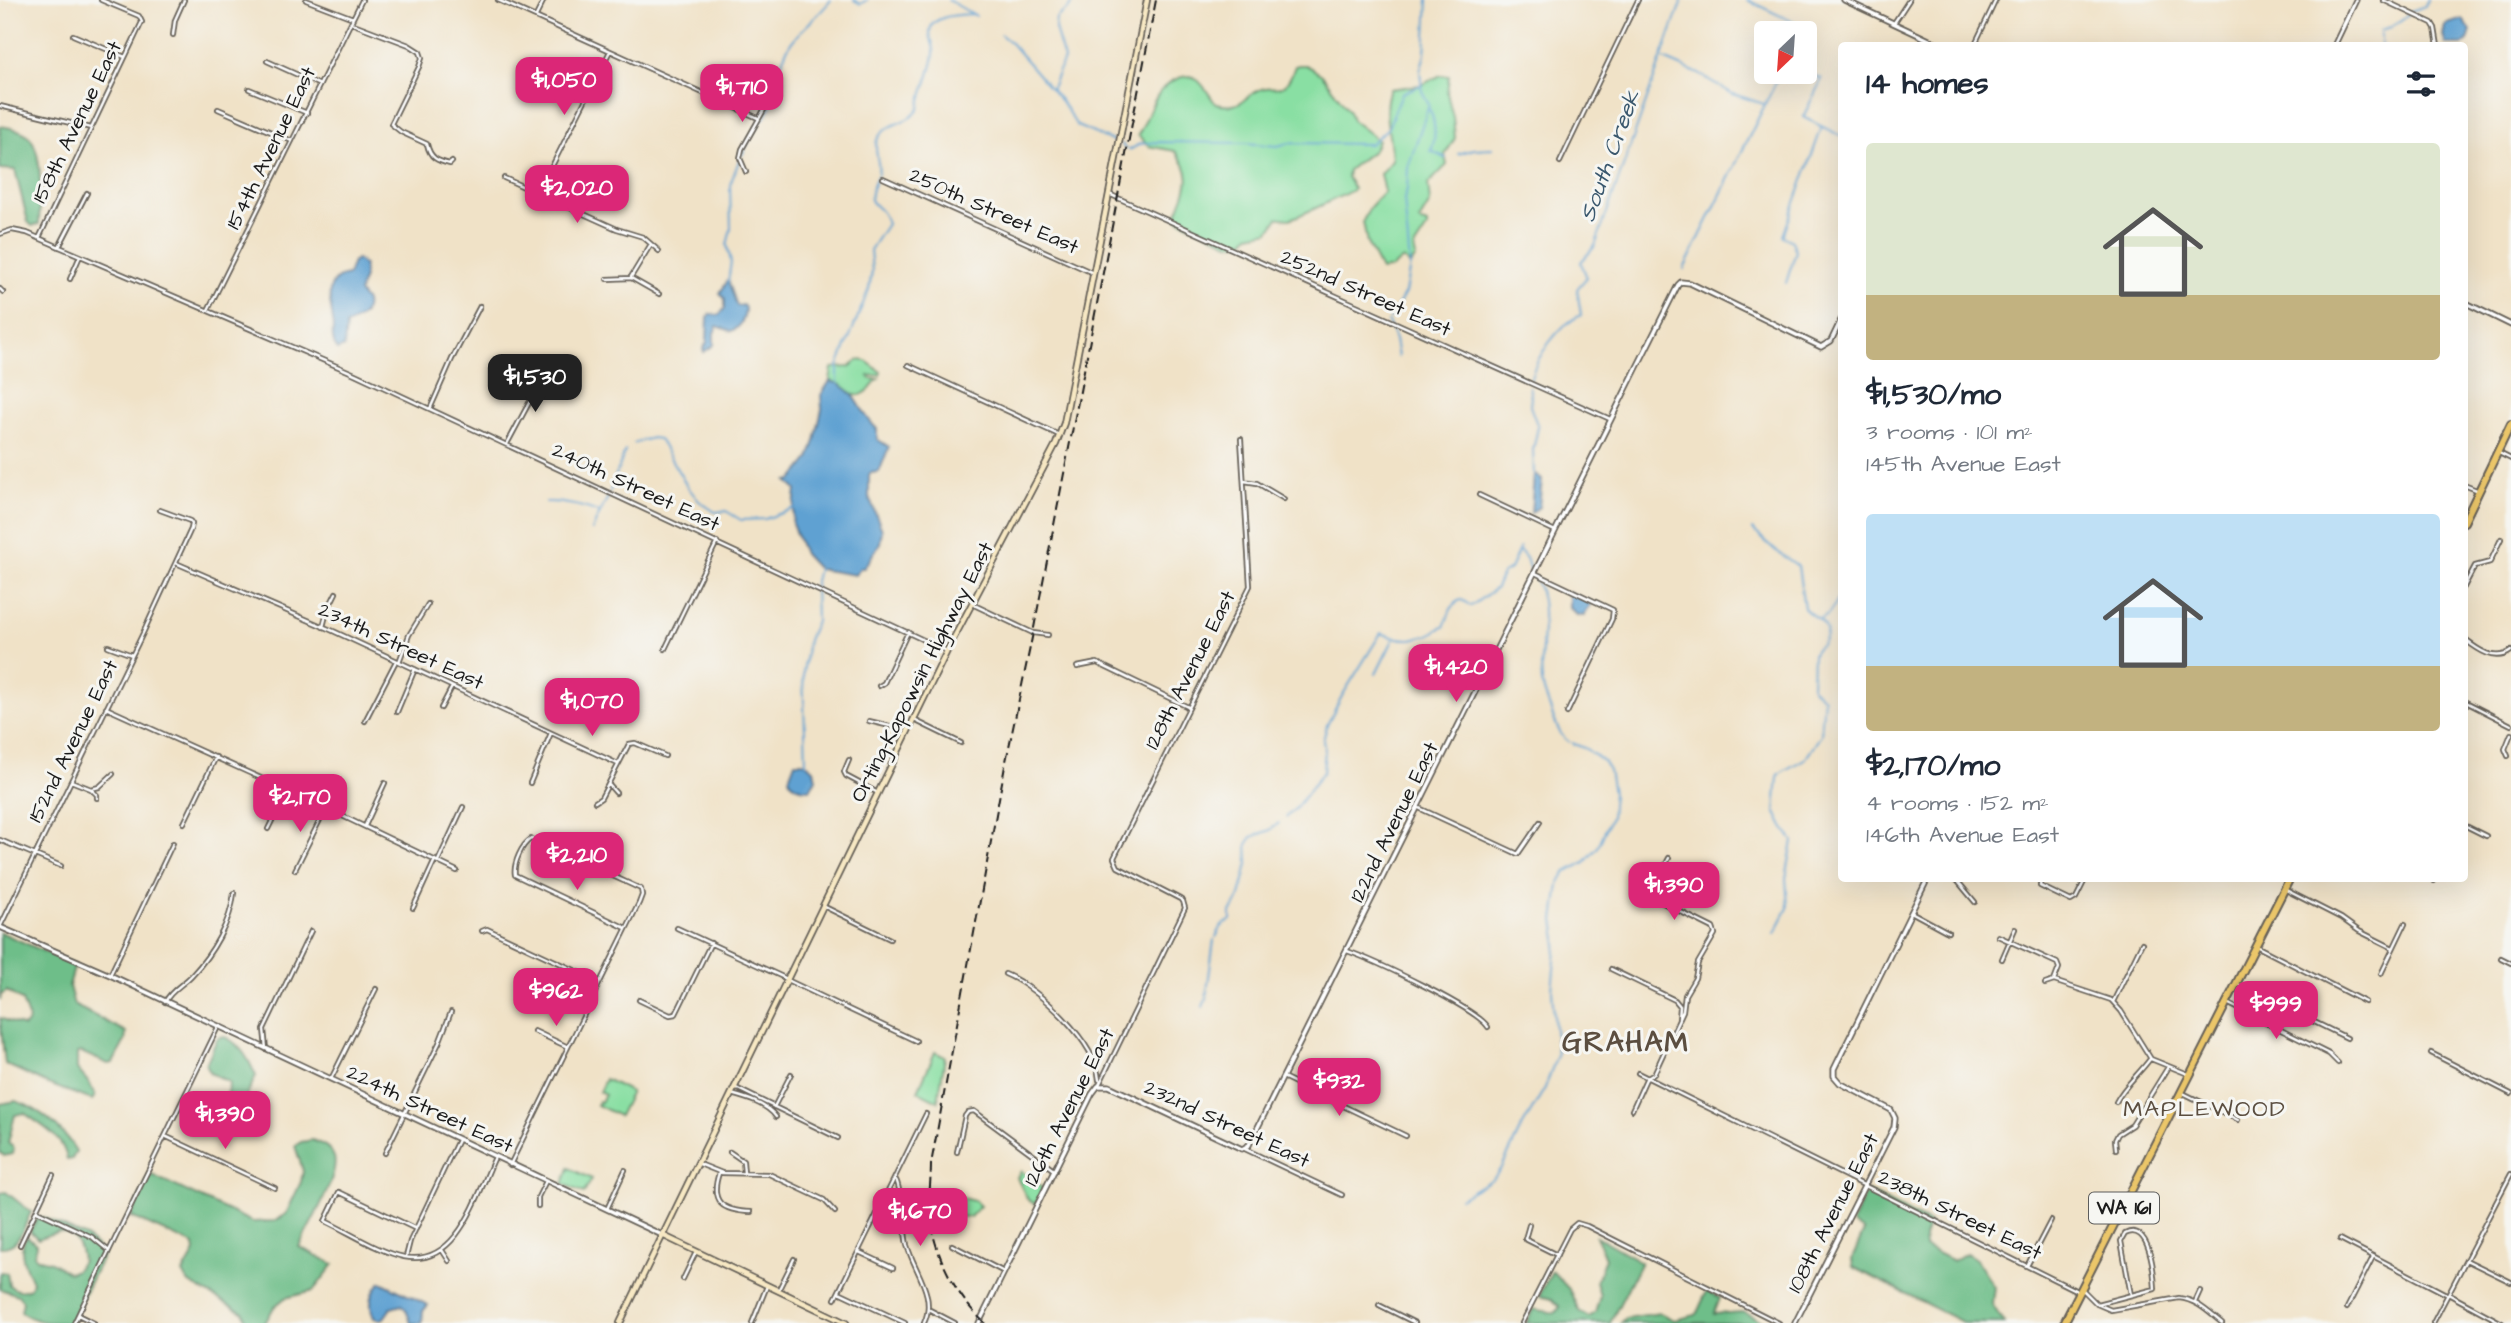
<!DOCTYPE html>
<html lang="en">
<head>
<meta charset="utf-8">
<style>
	body { margin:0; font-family:"Architects Daughter",sans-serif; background:#f2f2f3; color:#1f2937; height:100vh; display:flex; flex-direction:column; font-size:26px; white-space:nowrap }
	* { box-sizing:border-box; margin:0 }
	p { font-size:23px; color:#747a83 }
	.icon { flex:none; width:38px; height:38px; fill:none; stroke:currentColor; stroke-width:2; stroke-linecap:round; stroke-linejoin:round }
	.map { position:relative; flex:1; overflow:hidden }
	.sheet { position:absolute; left:1838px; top:42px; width:630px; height:840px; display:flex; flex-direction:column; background:#fff; border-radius:7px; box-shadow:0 7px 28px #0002 }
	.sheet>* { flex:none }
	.needle { width:46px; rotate:205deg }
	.controls { position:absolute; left:1754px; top:21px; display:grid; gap:14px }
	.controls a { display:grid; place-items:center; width:63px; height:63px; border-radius:7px; background:#fff; box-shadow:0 7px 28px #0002; font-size:35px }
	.price { position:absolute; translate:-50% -60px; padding:0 16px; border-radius:14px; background:#db2777; color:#fff; font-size:23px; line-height:46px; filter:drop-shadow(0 2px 4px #0008) }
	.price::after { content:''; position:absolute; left:50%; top:42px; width:21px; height:16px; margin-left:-10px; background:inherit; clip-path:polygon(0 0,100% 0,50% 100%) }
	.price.selected { background:#222; color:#fff }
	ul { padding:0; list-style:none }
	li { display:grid; align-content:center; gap:14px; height:371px; padding:0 28px }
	li span { display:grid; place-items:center; height:217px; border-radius:7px; color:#555 }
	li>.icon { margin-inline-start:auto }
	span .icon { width:126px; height:126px; fill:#fffc; stroke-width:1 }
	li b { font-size:30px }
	h2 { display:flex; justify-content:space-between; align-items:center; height:84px; padding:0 28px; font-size:30px }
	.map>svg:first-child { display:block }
	.green { fill:#89dfa3; stroke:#527e60; stroke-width:2 }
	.forest { fill:#6ebe89; stroke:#456d52; stroke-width:2 }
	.water { fill:#5fa1d2; stroke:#3e5e77; stroke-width:2 }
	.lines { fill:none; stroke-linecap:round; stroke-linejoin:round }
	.stream { stroke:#5fa1d2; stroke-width:2 }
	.minor-casing { stroke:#666158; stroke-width:6 }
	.tertiary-casing { stroke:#666158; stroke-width:7 }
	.secondary-casing { stroke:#666158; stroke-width:8 }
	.primary-casing { stroke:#666158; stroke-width:10 }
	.minor { stroke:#fff; stroke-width:2.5 }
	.tertiary { stroke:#fff; stroke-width:3.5 }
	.secondary { stroke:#f7e8c3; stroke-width:4.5 }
	.primary { stroke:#ebc669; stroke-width:6 }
	.rail { stroke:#1c1c1c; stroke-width:2; stroke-dasharray:10 5; stroke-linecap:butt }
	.labels { text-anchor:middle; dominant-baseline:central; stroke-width:6; stroke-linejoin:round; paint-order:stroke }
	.shield { fill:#f6f6f2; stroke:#5d5d5c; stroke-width:2 }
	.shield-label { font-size:19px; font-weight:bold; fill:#1c1c1c }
	.street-label { font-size:21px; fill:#1c1c1c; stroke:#f6f6f2 }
	.water-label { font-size:23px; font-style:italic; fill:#3a586e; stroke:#f6f6f2 }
	.neighbourhood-label { font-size:23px; letter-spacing:2px; fill:#5b4e40; stroke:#f6f6f2 }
	.district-label { font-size:28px; font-weight:bold; letter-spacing:2px; fill:#5b4e40; stroke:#f6f6f2 }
</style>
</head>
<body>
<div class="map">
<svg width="2511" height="1323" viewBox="0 0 2511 1323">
	<rect width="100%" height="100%" fill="#f6f6f2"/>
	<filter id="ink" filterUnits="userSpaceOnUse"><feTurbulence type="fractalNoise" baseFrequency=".0143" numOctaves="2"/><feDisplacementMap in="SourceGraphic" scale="14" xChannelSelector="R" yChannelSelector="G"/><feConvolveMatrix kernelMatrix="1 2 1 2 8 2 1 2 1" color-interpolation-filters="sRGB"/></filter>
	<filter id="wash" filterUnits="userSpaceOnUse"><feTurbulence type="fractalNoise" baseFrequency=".00686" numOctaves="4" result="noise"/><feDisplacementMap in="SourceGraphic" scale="28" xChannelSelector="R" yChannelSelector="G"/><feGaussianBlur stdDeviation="1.57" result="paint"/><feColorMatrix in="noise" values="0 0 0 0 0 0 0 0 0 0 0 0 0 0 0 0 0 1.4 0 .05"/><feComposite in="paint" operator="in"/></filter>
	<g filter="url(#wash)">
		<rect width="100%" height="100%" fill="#f0e2c7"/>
		<!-- green -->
		<path class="green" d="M1299 65H1306L1322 75 1349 111 1352 120 1378 140 1374 150 1348 170 1347 177 1354 189C1349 193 1293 219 1289 219 1285 219 1282 217 1278 218L1269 231 1249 235 1244 241 1231 244 1180 220 1176 216C1186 189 1197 177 1175 151L1148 146 1138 135C1151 114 1153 87 1179 78 1185 76 1189 75 1195 78 1204 84 1209 95 1216 104 1239 109 1240 101 1257 91 1275 80 1283 101 1295 66Z
			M1441 75 1449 76 1447 93 1453 117 1455 138 1445 155 1447 165 1428 184 1430 203 1419 221 1427 224V228L1414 248 1416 257 1410 265 1403 259 1392 268 1381 270 1367 243 1363 221 1370 207 1384 192 1380 174 1392 160C1391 137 1381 111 1390 89L1421 85Z
			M859 360 866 361 881 372 880 375 869 376 870 379H878C875 381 873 385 871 388 853 406 847 386 830 381L832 368 849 367Z
			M935 1052 945 1057 938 1101 918 1091Z
			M605 1079 631 1092 619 1116 597 1105 598 1101 601 1102 605 1095 599 1092Z
			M569 1168 592 1179 584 1193 563 1184Z
			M1021 1171 1043 1188 1035 1204 1028 1200 1017 1178Z
			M950 1193C953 1195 972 1201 975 1201L980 1206 970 1217 949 1216 945 1214 943 1202 944 1196Z"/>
		<!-- forest -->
		<path class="forest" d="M0 126C12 128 27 130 33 142 43 162 40 202 39 224L32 226 28 222 15 170 0 169Z
			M0 932 75 965 69 986 74 1005 126 1032 125 1041 113 1063 108 1064 81 1052 77 1053V1069L90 1084 95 1096 92 1100 48 1084 5 1064 0 1018 24 1027 29 1020 22 1001 7 991 1 995 0 1001Z
			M222 1036C240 1042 249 1060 256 1076L234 1122 230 1123 187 1101 191 1092 202 1105C218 1106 229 1100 229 1082L210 1073 206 1064 217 1039Z
			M16 1101C41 1110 62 1128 76 1151L72 1159 67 1160C64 1137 41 1125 24 1113L15 1115 8 1143 14 1148 13 1154 4 1156 0 1152V1104Z
			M312 1140C322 1144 330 1147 334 1157 340 1176 308 1227 299 1247L334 1264 313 1291 285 1298 274 1307 265 1323H247L244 1313 189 1283 183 1273 195 1252 194 1245 131 1217 150 1174 252 1222 275 1221 286 1214 301 1182 303 1171 295 1146 301 1142Z
			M1867 1191 1929 1223 1924 1237 1925 1247 1953 1261 1966 1253 1976 1259 1994 1287 1992 1304 2004 1323H1964L1853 1267 1852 1259 1864 1231 1852 1223Z
			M6 1192 31 1212C24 1226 19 1249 0 1247V1193Z
			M38 1217H43L86 1237 104 1253 70 1323C51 1323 36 1323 21 1312L23 1301 18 1295 0 1289V1272L7 1273 9 1285C16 1291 22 1292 30 1288L32 1282C26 1267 16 1251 27 1236L37 1245 34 1255C40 1262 47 1259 55 1264 60 1267 62 1271 69 1273L76 1270 82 1261C81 1248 75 1232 60 1232 53 1232 44 1237 38 1239L30 1231Z
			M1596 1236 1641 1262 1610 1323H1526L1533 1309 1555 1313 1560 1307 1552 1299 1539 1296 1552 1271 1569 1289 1579 1311 1589 1317 1595 1313 1600 1296 1596 1282 1605 1258Z
			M1707 1291 1720 1298 1714 1314 1743 1312 1767 1323H1621L1626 1318 1660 1313 1674 1320 1696 1315Z"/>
		<!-- water -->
		<path class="water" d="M2463 19 2471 31 2468 41 2463 45H2446L2443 36 2445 25Z
			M357 259 364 265V277L359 292C360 295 364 298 366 302 369 314 354 322 346 325L344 347 337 350C331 341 333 332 333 322 332 306 320 279 348 275L353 262Z
			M728 280 737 306 743 305 745 308C745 318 742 327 731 331L717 326 714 333V345L704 352 703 349 707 342 708 317 710 314 719 315 725 308V299L720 293Z
			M830 381C859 388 858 412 877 429V439L889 447 879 472 870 473 869 476V497L882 530 880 543 864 568H860L855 575 818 569 804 554 792 524 796 490 787 481 792 480 809 459 815 441 822 409 821 395Z
			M1534 474 1542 480 1539 507 1531 513Z
			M1569 592 1591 604 1584 616 1577 615 1569 607Z
			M795 762H803L814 769 816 779 810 789C801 789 792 787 789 778Z
			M381 1282 428 1305 423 1311 422 1323H411L406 1310 402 1305 391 1308 384 1318 380 1320 374 1318C368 1306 371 1291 381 1282Z"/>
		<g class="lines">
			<!-- stream -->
			<path class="stream" d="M854 0 860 4 867 0
				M948 0 976 16
				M1747 0 1802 26 1799 33
				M2411 11 2425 6 2427 0
				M1000 34 1011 43 1061 101 1077 126 1117 143
				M2381 46V30L2391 27 2409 14
				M1664 59 1699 74 1733 94 1764 104
				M1804 71 1822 79 1803 117 1841 136
				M782 79 779 76C784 36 808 29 831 0
				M1051 90 1064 59 1055 29 1056 18 1069 8 1073 0
				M1429 109C1436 120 1436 139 1431 151L1446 158
				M765 117 784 80
				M760 122 764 118
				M751 137 759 124
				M1122 144 1125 149
				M1129 150 1140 144 1156 142 1246 143 1277 146 1289 143 1370 144 1388 128 1402 93 1421 85
				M1458 154 1474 149 1493 148
				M742 155 750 138
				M878 174C881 164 873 150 877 140 885 122 910 124 919 109 922 90 932 73 934 54 935 46 930 39 930 32 931 14 961 15 974 14
				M1684 269 1781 72
				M728 282 731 262 727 245 731 229 730 185 740 158
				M1786 283 1796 251 1792 241 1783 236 1822 127
				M1390 319 1405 293 1410 265 1404 199 1407 189 1408 167 1429 105 1422 91 1420 71 1425 54 1428 0
				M1388 322 1395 340 1398 357
				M1530 381C1536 357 1558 325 1581 315L1577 289C1591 271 1587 283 1581 262L1595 246 1599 235 1682 0
				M838 385V366L869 289 872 271 870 250 887 224C881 197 860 213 877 176
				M1529 386 1531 397 1530 406 1538 427 1533 450 1534 476
				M634 443 652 438 659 439 687 486 699 501 715 512 726 511 741 520 765 519 795 508
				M610 491 625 451
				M546 502C561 501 587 507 600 513L609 495
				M1752 529 1775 550 1798 566 1804 608C1813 619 1835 623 1823 642 1819 648 1815 647 1813 655L1812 688 1824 698 1821 735 1806 758 1780 773 1778 777 1775 811 1783 827 1793 841 1786 878 1788 908 1775 933
				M592 530 600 513
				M1519 550 1526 558 1531 574
				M1535 578C1551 609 1538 648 1542 682 1544 694 1550 708 1554 719 1558 728 1560 736 1569 742
				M1820 619 1828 615 1841 594
				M1376 674 1393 640
				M806 763 803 673 808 640 816 621 815 581 818 569
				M1286 817 1295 809 1323 772 1325 750 1323 741 1327 725 1342 696 1381 633C1398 640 1417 642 1434 632 1437 630 1440 628 1444 627L1451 609 1458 601 1462 600 1471 606 1496 588 1502 574 1510 569 1520 547
				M1216 937 1222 926 1231 920V913L1240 896 1248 864 1247 844 1252 837 1270 830 1279 823
				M1203 1007 1206 999 1214 940
				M1460 1198 1494 1178 1503 1165 1520 1130 1545 1088 1557 1055 1552 990 1557 939 1554 920 1559 884 1565 873 1585 862 1598 847 1611 817 1613 793 1609 770 1604 762 1586 749 1572 743"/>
		</g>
	</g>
	<g filter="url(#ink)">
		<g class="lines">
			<!-- minor casing -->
			<g class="minor-casing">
				<path id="minor" d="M306 0 353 18
					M498 0 758 118
					M2383 0 2432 23 2435 28 2438 46
					M536 16 544 0
					M351 23 409 45 420 52 422 58 419 67 391 124 401 132 427 144C430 158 437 161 450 164L452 162
					M1894 23 1909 0
					M73 35 125 57
					M173 35 175 20 184 0
					M1974 46 1996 0
					M267 61 320 85
					M2464 67 2465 68
					M249 89 307 113
					M0 106 91 128
					M218 109 292 141
					M1560 162 1638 0
					M746 172 740 158 742 149 778 85
					M504 178 617 229 643 237 659 251
					M883 178 1093 273
					M539 192 610 51
					M1109 194 1610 419
					M0 234 12 230 27 233 355 374 947 651
					M39 238 142 22 139 16 101 0
					M59 247 87 193
					M631 277 651 244
					M70 279 80 256
					M607 279 631 278 659 294
					M0 289 3 292
					M208 310 362 0
					M908 365 1059 435
					M430 409 452 359 480 306
					M507 444 544 375
					M2497 452 2511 459
					M1244 481 1257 483 1284 499
					M2464 485 2479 491
					M1479 495 1555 531
					M176 563 331 630 618 764
					M1535 573 1613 610 1612 619 1567 713
					M2464 587 2475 566 2490 562 2501 539
					M972 604 1033 633 1048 635
					M323 627 327 611 336 593
					M2464 639C2477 649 2495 663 2511 651
					M108 646 132 655
					M665 649 717 542
					M399 662 409 635 428 604
					M1077 667 1097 663 1188 707
					M879 686 884 683 908 632
					M2464 701 2511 725
					M106 708 307 799 457 871
					M441 708 452 687
					M397 712 415 669
					M914 720 961 743
					M365 721 396 661
					M869 721 894 727 906 735
					M2508 756 2505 749 2511 734
					M849 760 844 772 846 776 878 793
					M71 781 91 789 97 795V798
					M530 783 551 733
					M609 785 616 793
					M91 789 99 787 113 774
					M595 802 601 798 629 744 635 743 665 756
					M1419 808 1518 854 1540 822
					M184 823 216 757
					M2464 825 2486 836
					M365 826 385 783
					M268 829 287 790
					M0 840 61 866
					M438 861 463 807
					M295 870 326 808
					M1955 878 1975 902
					M2041 878 2040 886 2071 901 2076 898 2086 878
					M2434 881 2435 878
					M2284 889 2341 918 2359 931 2393 948
					M1646 902 1669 858
					M823 906 890 939
					M413 908 435 860
					M1911 912 1948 932
					M0 927 144 631 191 529 192 524 190 521 160 510
					M677 928 787 979
					M482 931 487 929 600 982
					M1998 936 2057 963 2059 968 2054 981 2045 984
					M2256 946 2365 1002
					M1347 951C1373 960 1476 1008 1488 1027
					M2501 958 2511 963
					M2002 959 2015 929
					M1611 969 1675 1000 1680 1006 1679 1019
					M1005 974C1039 988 1096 1042 1099 1080
					M2381 974 2405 924
					M110 975 173 843
					M787 980 916 1041
					M2054 981 2111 1000 2121 1011 2151 1059 2188 1074
					M2237 984 2347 1038
					M639 1000 670 1015 676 1014 711 943
					M165 1002C172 989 183 985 192 975 212 954 231 922 234 893
					M2113 1002 2142 943
					M2227 1003 2329 1054 2338 1063
					M534 1031 568 1047
					M266 1049 264 1029 311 931
					M2431 1053 2511 1094
					M1638 1073 2077 1291
					M1283 1077 1406 1136
					M331 1079 376 989
					M1099 1085 1185 908 1183 901 1180 899 1118 867 1114 858 1250 586 1241 439
					M734 1087 838 1138
					M2183 1093 2238 1120
					M731 1094C746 1098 767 1104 776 1117
					M2116 1102C2124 1086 2139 1074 2150 1059
					M774 1107 791 1074
					M1632 1110 1646 1079 1654 1074 1683 1011 1685 995 1695 978 1698 963 1715 934 1713 928 1651 897
					M167 1137 275 1188
					M1245 1149 1342 1195
					M2116 1149 2115 1140 2118 1134 2132 1125 2168 1067
					M730 1152 743 1161 744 1173
					M957 1152 965 1116 968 1112 974 1111 1055 1171
					M385 1153 439 1043 451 1012
					M697 1163 722 1173 769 1174 824 1200 835 1212
					M510 1165 639 903 642 895 641 889 537 841 531 839C522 844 513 864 515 875L626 928
					M719 1173C709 1203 723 1211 751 1212
					M896 1180C901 1186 904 1231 907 1245 914 1271 937 1295 924 1323
					M538 1206V1197L546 1181
					M607 1209 625 1170
					M37 1211 92 1237 109 1251
					M1529 1225 1525 1239 1557 1255
					M416 1229 339 1192 325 1221C349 1232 379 1252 404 1257 458 1268 477 1195 495 1157
					M2340 1239 2448 1295
					M20 1245 53 1175
					M952 1245 1004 1272
					M442 1250 449 1261
					M859 1252 893 1268
					M406 1257 410 1241 458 1140
					M2466 1260 2511 1282
					M2027 1266 2051 1220
					M683 1279 696 1252
					M2082 1289 2097 1304 2111 1310 2179 1298C2197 1300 2208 1312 2222 1323
					M778 1291 794 1259
					M839 1292 905 1323
					M2450 1295 2502 1323
					M835 1299 926 1114
					M2195 1302 2200 1291
					M2097 1304 2155 1289C2154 1272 2150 1221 2125 1234L2121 1241 2131 1295
					M1379 1305 1415 1323
					M2347 1308 2373 1257
					M930 1310 955 1323
					M78 1315 94 1323
					M74 1323 218 1027
					M752 1323 767 1286
					M1522 1323 1570 1229 1577 1223 1587 1226 1779 1323
					M2433 1323 2511 1174"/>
			</g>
			<!-- tertiary casing -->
			<g class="tertiary-casing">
				<path id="tertiary" d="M1844 0 1942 46
					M2334 46 2356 0
					M2464 302 2511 325
					M0 927 110 975 662 1235
					M979 1323 1092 1094 1098 1086H1109L1242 1149 1249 1145 1678 285 1681 282 1690 283 1821 347 1831 341 1841 320
					M1795 1323 1894 1127 1895 1118 1891 1110 1840 1083 1834 1076V1069L1928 878"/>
			</g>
			<!-- secondary casing -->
			<g class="secondary-casing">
				<path id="secondary" d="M662 1235 846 1323
					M620 1323 947 651 1056 444 1064 423 1147 0"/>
			</g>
			<!-- primary casing -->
			<g class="primary-casing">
				<path id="primary" d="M2464 522 2511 424
					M2064 1323 2290 878"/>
			</g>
			<!-- minor -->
			<use href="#minor" class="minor"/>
			<!-- tertiary -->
			<use href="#tertiary" class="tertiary"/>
			<!-- secondary -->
			<use href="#secondary" class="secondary"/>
			<!-- primary -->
			<use href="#primary" class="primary"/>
			<!-- rail -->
			<path class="rail" d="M985 1323C955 1296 931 1249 929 1207 929 1193 931 1178 931 1164L1005 766 1033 633 1156 0"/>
		</g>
	</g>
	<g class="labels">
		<!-- shield labels -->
		<rect class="shield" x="2089" y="1192.5" width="70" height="31" rx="5"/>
		<g class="shield-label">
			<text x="2124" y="1208">WA 161</text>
		</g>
		<!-- street labels -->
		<g class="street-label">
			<text transform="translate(77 122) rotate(-64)">158th Avenue East</text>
			<text transform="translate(271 148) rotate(-64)">154th Avenue East</text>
			<text transform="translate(994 211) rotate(24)">250th Street East</text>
			<text transform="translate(1366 293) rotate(24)">252nd Street East</text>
			<text transform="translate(636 487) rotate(25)">240th Street East</text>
			<text transform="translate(401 646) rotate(25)">234th Street East</text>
			<text transform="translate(1190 670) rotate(-63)">128th Avenue East</text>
			<text transform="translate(922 672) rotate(-63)">Orting-Kapowsin Highway East</text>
			<text transform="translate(73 741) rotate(-64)">152nd Avenue East</text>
			<text transform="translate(1394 822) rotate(-64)">122nd Avenue East</text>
			<text transform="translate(1069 1107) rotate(-63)">126th Avenue East</text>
			<text transform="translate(430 1109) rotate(25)">224th Street East</text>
			<text transform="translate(1227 1124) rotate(25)">232nd Street East</text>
			<text transform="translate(1833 1213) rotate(-63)">108th Avenue East</text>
			<text transform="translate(1960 1215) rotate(26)">238th Street East</text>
		</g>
		<!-- water labels -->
		<g class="water-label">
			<text transform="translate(1610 156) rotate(-70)">South Creek</text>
		</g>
		<!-- neighbourhood labels -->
		<g class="neighbourhood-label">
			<text x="2205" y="1109">MAPLEWOOD</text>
		</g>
		<!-- district labels -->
		<g class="district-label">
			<text x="1626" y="1042">GRAHAM</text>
		</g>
	</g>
</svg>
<div class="controls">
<a><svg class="needle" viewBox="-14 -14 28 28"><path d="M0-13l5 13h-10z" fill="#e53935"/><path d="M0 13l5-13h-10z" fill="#747a83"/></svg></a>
</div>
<b class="price" style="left:564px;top:117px">$1,050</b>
<b class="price" style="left:742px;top:124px">$1,710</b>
<b class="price" style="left:577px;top:225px">$2,020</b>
<b class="price selected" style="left:535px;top:414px">$1,530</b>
<b class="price" style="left:1456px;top:704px">$1,420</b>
<b class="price" style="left:592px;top:738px">$1,070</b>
<b class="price" style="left:300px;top:834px">$2,170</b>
<b class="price" style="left:577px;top:892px">$2,210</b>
<b class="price" style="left:1674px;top:922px">$1,390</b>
<b class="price" style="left:556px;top:1028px">$962</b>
<b class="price" style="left:2276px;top:1041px">$999</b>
<b class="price" style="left:1339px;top:1118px">$932</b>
<b class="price" style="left:225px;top:1151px">$1,390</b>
<b class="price" style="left:920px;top:1248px">$1,670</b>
<section class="sheet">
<h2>14 homes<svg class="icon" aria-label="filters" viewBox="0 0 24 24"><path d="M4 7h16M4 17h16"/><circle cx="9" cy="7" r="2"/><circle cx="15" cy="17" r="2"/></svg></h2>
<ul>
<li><span style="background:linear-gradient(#dfe7d0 70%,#c2b280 0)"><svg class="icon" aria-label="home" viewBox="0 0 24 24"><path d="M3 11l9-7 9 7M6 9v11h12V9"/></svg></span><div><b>$1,530/mo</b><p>3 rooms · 101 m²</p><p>145th Avenue East</p></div></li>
<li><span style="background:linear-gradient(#bfe0f5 70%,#c2b280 0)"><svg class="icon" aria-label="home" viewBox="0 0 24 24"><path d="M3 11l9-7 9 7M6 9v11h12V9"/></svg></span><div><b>$2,170/mo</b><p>4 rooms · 152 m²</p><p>146th Avenue East</p></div></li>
</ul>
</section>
</div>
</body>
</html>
